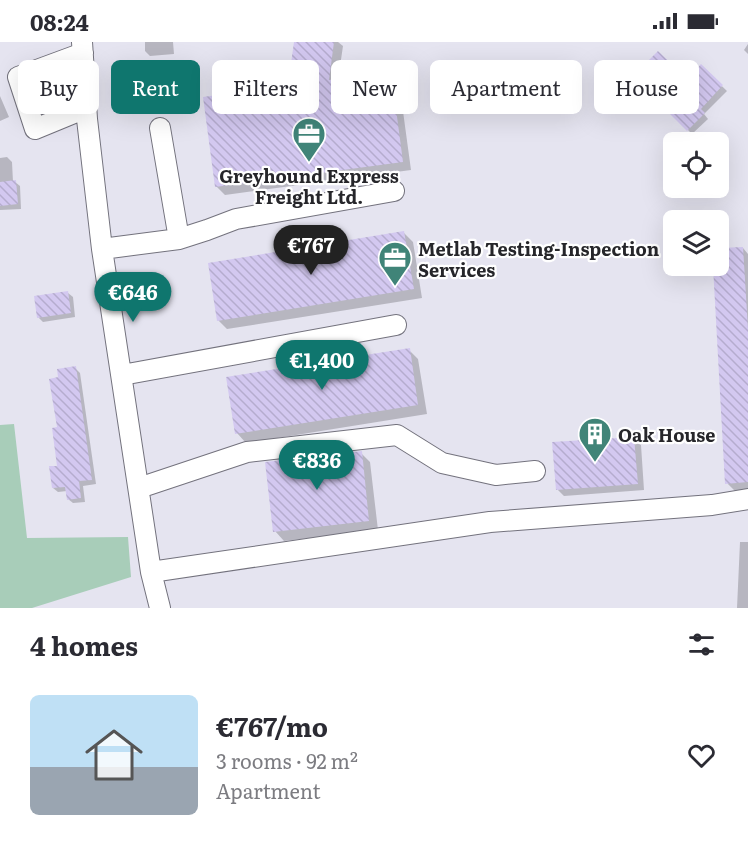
<!DOCTYPE html>
<html lang="en">
<head>
<meta charset="utf-8">
<style>
	body { margin:0; font-family:Literata,serif; background:#f2f2f3; color:#2b2b33; height:100vh; display:flex; flex-direction:column; font-size:22px; white-space:nowrap }
	* { box-sizing:border-box; margin:0 }
	p { font-size:20px; color:#7c7c81 }
	.icon { flex:none; width:33px; height:33px; fill:none; stroke:currentColor; stroke-width:2; stroke-linecap:round; stroke-linejoin:round }
	.map { position:relative; height:566px; overflow:hidden }
	.sheet { display:flex; flex-direction:column; background:#fff; flex:1 }
	.sheet>* { flex:none }
	.hud { position:absolute; left:18px; top:18px; width:712px; height:54px; display:flex; gap:12px }
	.buttons { position:absolute; left:663px; top:90px; display:grid; gap:12px }
	.buttons a { display:grid; place-items:center; width:66px; height:66px; border-radius:9px; background:#fff; box-shadow:0 6px 24px #0002; font-size:30px }
	.price { position:absolute; translate:-50% -51px; padding:0 14px; border-radius:21px; background:#0f766e; color:#fff; font-size:20px; line-height:39px; filter:drop-shadow(0 2px 3px #0008) }
	.price::after { content:''; position:absolute; left:50%; top:36px; width:18px; height:14px; margin-left:-9px; background:inherit; clip-path:polygon(0 0,100% 0,50% 100%) }
	.price.on { background:#222; color:#fff }
	ul { padding:0; list-style:none }
	li { display:flex; align-items:center; gap:18px; height:150px; padding:0 30px }
	li+li { border-top:2px solid #e1e1e2 }
	li span { display:grid; place-items:center; flex:none; width:168px; height:120px; border-radius:9px; color:#555 }
	li>.icon { margin-inline-start:auto }
	span .icon { width:72px; height:72px; fill:#fffc; stroke-width:1 }
	li b { font-size:26px }
	h2 { display:flex; justify-content:space-between; align-items:center; height:72px; padding:0 30px; font-size:26px }
	.tag { padding:0 21px; border-radius:9px; background:#fff; box-shadow:0 6px 24px #0002; font-size:21px; line-height:54px }
	.tag.on { background:#0f766e; color:#fff }
	.status { display:flex; justify-content:space-between; align-items:center; height:42px; padding:0 30px; background:#fff; direction:ltr }
	.status svg { height:16px; fill:currentColor }
	.map>svg:first-child { display:block }
	.green { fill:#a8cdb9 }
	.shadow { fill:#0003 }
	.building { fill:url(#building-back-hatch) }
	.lines { fill:none; stroke-linecap:round; stroke-linejoin:round }
	.minor-casing { stroke:#73727d; stroke-width:22 }
	.minor { stroke:#fff; stroke-width:20 }
	.labels { text-anchor:middle; dominant-baseline:central; stroke-width:4.5; stroke-linejoin:round; paint-order:stroke }
	.poi-label { font-size:18px; font-weight:bold; fill:#26262a; stroke:#fff; text-anchor:start }
</style>
</head>
<body>
<div class="status"><b>08:24</b><svg viewBox="0 0 49 12"><path d="M0 12V9h3v3zM5 12V6h3v6zM10 12V3h3v9zM15 12V0h3v12zM26 1h20v11H26zM47 4h2v5h-2z"/></svg></div>
<div class="map">
<svg width="748" height="566" viewBox="0 0 748 566">
	<defs>
		<pattern id="building-back-hatch" width="6" height="6" patternUnits="userSpaceOnUse" patternTransform="scale(1.5)"><rect width="6" height="6" fill="#d3c8f0"/><path d="M-1 5l2 2M0 0l6 6M5-1l2 2" fill="none" stroke="#b5acce"/></pattern>
	</defs>
	<rect width="100%" height="100%" fill="#e5e4f0"/>
	<!-- green -->
	<path class="green" d="M14 382 27 496 128 495 131 535 32 566H0V383Z"/>
	<!-- shadow -->
	<path class="shadow" d="M145 0H173L174 12 150 14 145 9Z
		M296 0H338L343 4 338 38 390 31 399 40 411 128 225 153 216 144 290 44Z
		M748 2V12L744 8Z
		M701 24 727 49 704 72 708 77 692 92 651 51 644 59 627 42 687 39Z
		M0 54 9 75 0 79Z
		M7 115 12 120 13 140H15L20 144 21 167 0 168V116Z
		M404 191 413 200 422 256 227 287 218 278Z
		M743 206 748 212V450H736L727 441 715 224H718Z
		M68 251 73 255 75 275 43 280 38 275Z
		M409 308 418 317 427 372 246 401 237 391Z
		M75 326 80 331 96 442 83 444 85 460 73 461 68 457 67 449 58 450 53 446 59 425 60 337Z
		M634 396 641 403 644 448 564 454 557 447Z
		M361 411 370 420 378 488 284 499 275 489Z
		M740 500H748V566H737Z"/>
	<!-- building -->
	<path class="building" d="M294 0H334L329 38 391 29 403 120 215 145 203 55 288 43Z
		M658 9 687 37 701 22 723 43 701 67 705 71 687 89 646 48 638 55 625 42Z
		M16 138 18 162 0 164V140Z
		M404 189 414 247 217 279 208 221Z
		M743 205 748 287V440L725 442 713 224H718V206Z
		M68 249 71 271 37 276 34 254Z
		M410 306 418 363 235 392 226 335Z
		M76 324 92 438 79 439 81 456 67 458 65 445 52 446 49 424H57L52 386 57 385 49 337 58 335 57 327Z
		M634 395 638 442 556 448 552 400Z
		M362 409 369 479 273 490 265 420Z"/>
	<g class="lines">
		<!-- minor casing -->
		<g class="minor-casing">
			<path id="minor" d="M82 0 87 77 102 207 151 530 160 566
				M83 11 18 35 35 87 86 66
				M179 197 207 188 236 177 394 149
				M102 207 179 197 160 86
				M122 333 396 283
				M139 446 247 410 397 393 442 421 496 433 535 429
				M151 530 490 480 712 463 748 457"/>
		</g>
		<!-- minor -->
		<use href="#minor" class="minor"/>
	</g>
	<!-- icons -->
	<defs>
		<g id="office-pin" transform="scale(1.725)"><path d="M0 17L-7.5 6A9.5 9.5 0 1 1 7.5 6Z" fill="#408478" stroke="#fff"/><path d="M-6-3h4V-5.5h4V-3h4V5H-6ZM-1-4.5V-3h2v-1.5ZM-6 0V1H6V0Z" fill="#fff"/></g>
		<g id="building-pin" transform="scale(1.725)"><path d="M0 17L-7.5 6A9.5 9.5 0 1 1 7.5 6Z" fill="#408478" stroke="#fff"/><path d="M-4-6H4V6H1V3H-1V6H-4ZM-2.5-4.3h1.7v1.8h-1.7ZM.8-4.3h1.7v1.8H.8ZM-2.5-1h1.7V.8h-1.7ZM.8-1h1.7V.8H.8Z" fill="#fff"/></g>
	</defs>
	<g fill-rule="evenodd">
		<use href="#office-pin" x="309" y="92"/>
		<use href="#office-pin" x="395" y="216"/>
		<use href="#building-pin" x="595" y="392"/>
	</g>
	<g class="labels">
		<!-- poi labels -->
		<g class="poi-label">
			<text x="309" y="133" text-anchor="middle">Greyhound Express<tspan x="309" dy="21">Freight Ltd.</tspan></text>
			<text x="418" y="206">Metlab Testing-Inspection<tspan x="418" dy="21">Services</tspan></text>
			<text x="618" y="392">Oak House</text>
		</g>
	</g>
</svg>
<div class="buttons">
<a><svg class="icon" aria-label="locate" viewBox="0 0 24 24"><circle cx="12" cy="12" r="6"/><path d="M12 2v4M12 18v4M2 12h4M18 12h4"/></svg></a>
<a><svg class="icon" aria-label="layers" viewBox="0 0 24 24"><path d="M12 4l9 5-9 5-9-5zM3 14l9 5 9-5"/></svg></a>
</div>
<b class="price on" style="left:311px;top:234px">€767</b>
<b class="price" style="left:133px;top:281px">€646</b>
<b class="price" style="left:322px;top:349px">€1,400</b>
<b class="price" style="left:317px;top:449px">€836</b>
<div class="hud">
<a class="tag">Buy</a>
<a class="tag on">Rent</a>
<a class="tag">Filters</a>
<a class="tag">New</a>
<a class="tag">Apartment</a>
<a class="tag">House</a>
</div>
</div>
<section class="sheet">
<h2>4 homes<svg class="icon" aria-label="filters" viewBox="0 0 24 24"><path d="M4 7h16M4 17h16"/><circle cx="9" cy="7" r="2"/><circle cx="15" cy="17" r="2"/></svg></h2>
<ul>
<li><span style="background:linear-gradient(#bfe0f5 60%,#9aa5b1 0)"><svg class="icon" aria-label="home" viewBox="0 0 24 24"><path d="M3 11l9-7 9 7M6 9v11h12V9"/></svg></span><div><b>€767/mo</b><p>3 rooms · 92 m²</p><p>Apartment</p></div><svg class="icon" aria-label="heart" viewBox="0 0 24 24"><path d="M12 20l-8-8c-3-5 5-10 8-4 3-6 11-1 8 4z"/></svg></li>
</ul>
</section>
</body>
</html>
